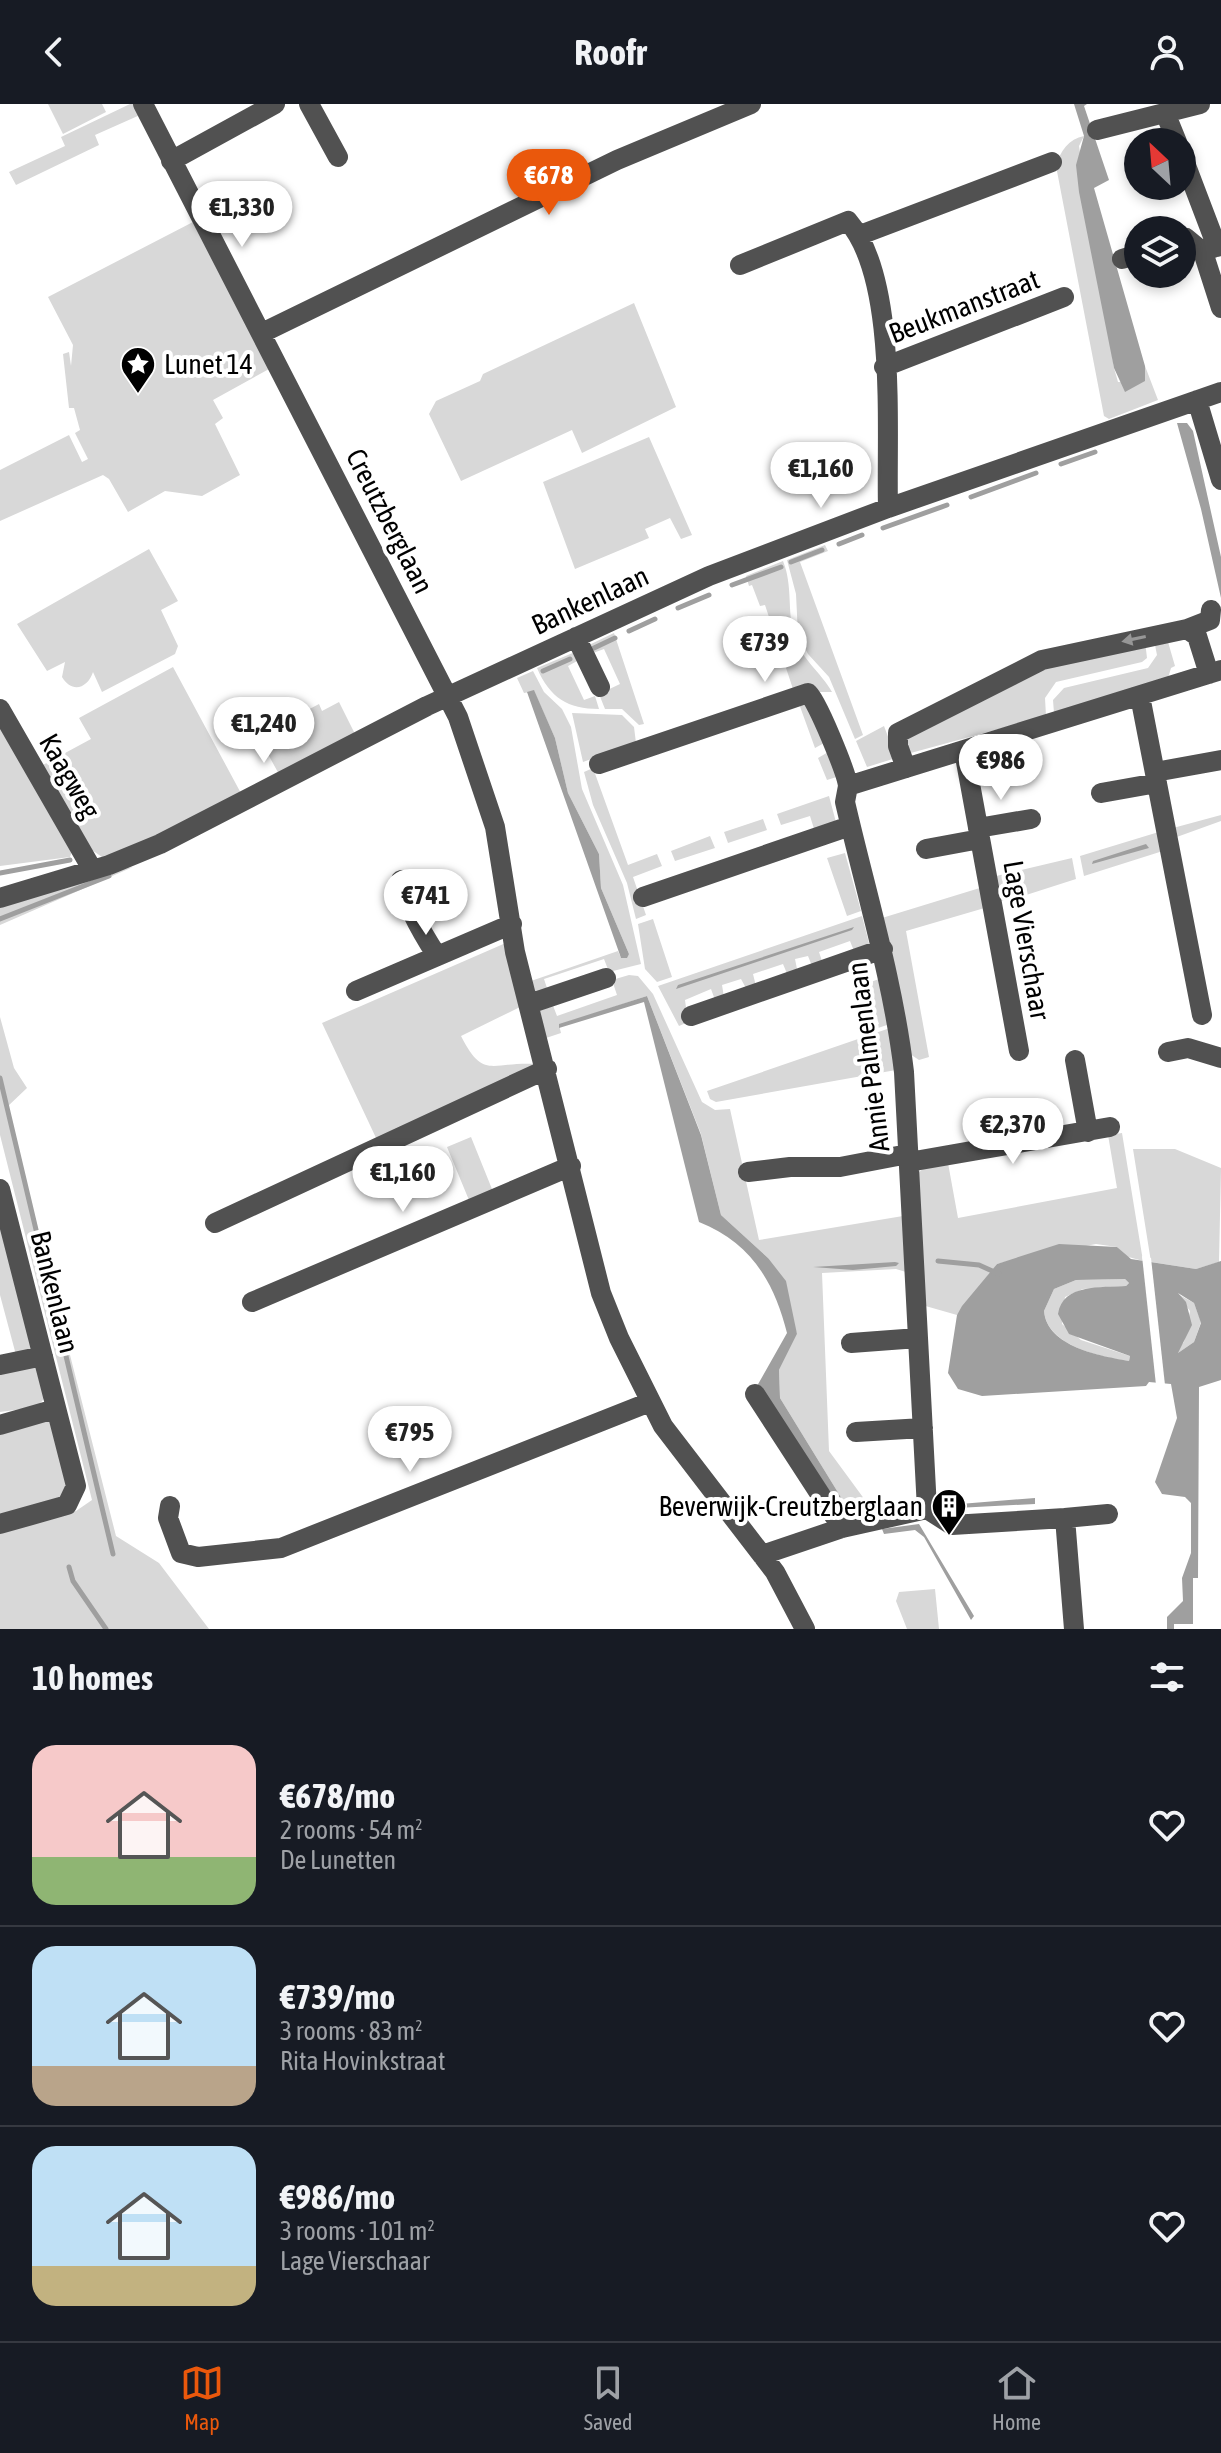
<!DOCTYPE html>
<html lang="en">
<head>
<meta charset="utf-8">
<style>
	body { margin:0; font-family:"Asap Condensed",sans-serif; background:#20242c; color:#f1f3f6; height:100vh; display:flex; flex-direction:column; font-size:30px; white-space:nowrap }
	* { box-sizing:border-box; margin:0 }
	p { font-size:26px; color:#9ea1a6 }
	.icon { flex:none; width:44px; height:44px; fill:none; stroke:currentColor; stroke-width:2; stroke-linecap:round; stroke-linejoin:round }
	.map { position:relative; height:1525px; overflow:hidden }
	.sheet { display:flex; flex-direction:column; background:#171b24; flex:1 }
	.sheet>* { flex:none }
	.needle { width:52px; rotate:334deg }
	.tools { position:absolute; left:1124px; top:24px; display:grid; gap:16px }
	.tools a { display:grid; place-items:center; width:72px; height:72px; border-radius:50%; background:#171b24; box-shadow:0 4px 12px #0003; font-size:40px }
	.price { position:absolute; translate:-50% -68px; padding:0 18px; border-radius:28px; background:#fff; color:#222; font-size:26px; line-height:52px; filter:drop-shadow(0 2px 4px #0008) }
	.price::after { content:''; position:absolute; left:50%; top:48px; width:24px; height:18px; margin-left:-12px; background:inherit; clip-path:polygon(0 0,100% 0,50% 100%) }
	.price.selected { background:#ea580c; color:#fff }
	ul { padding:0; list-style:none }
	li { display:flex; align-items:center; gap:24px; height:200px; padding:0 32px }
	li+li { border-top:2px solid #363941 }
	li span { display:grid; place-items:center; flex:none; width:224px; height:160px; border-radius:24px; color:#555 }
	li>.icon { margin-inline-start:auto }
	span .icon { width:96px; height:96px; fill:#fffc; stroke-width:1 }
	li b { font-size:34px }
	h2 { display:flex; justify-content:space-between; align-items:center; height:96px; padding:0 32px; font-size:34px }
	header { display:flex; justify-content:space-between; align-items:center; height:104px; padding:0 32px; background:#171b24; font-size:36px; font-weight:700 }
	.menu { display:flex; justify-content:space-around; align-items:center; height:112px; border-top:2px solid #363941; background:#171b24; font-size:22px; color:#9ea1a6 }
	.menu a { display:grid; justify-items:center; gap:4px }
	.menu .selected { color:#ea580c }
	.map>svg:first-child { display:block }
	.green { fill:#d8d8d8 }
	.water { fill:#9f9f9f; fill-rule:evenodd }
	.pier { fill:#fff }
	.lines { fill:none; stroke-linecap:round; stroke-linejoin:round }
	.stream { stroke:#9f9f9f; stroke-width:5 }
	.minor { stroke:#515151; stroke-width:20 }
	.oneway { fill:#979797 }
	.labels { text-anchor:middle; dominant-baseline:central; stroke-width:8; stroke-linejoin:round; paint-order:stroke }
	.street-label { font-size:28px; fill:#000; stroke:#fff }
	.poi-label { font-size:28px; fill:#000; stroke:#fff; text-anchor:start }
</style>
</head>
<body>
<header><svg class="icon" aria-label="back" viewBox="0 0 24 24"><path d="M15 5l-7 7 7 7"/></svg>Roofr<svg class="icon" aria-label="person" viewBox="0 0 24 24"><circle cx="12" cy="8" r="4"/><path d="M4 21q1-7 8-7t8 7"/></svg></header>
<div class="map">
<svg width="1221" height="1525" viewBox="0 0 1221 1525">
	<rect width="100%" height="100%" fill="#fff"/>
	<!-- green -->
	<path class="green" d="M48 0H102L106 8 63 30Z
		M130 0H135L140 11 95 31 99 41 16 81 9 68 65 42 61 33Z
		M1084 32 1079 42 1114 264 1118 278 1145 277V262L1158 296 1109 315 1104 312 1056 62C1060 47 1069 35 1084 32Z
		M193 118 269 265 213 296 223 314 215 320 240 371 202 392 165 387 128 408 109 375 103 371 0 417V366L69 331 82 358 88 355 75 329 80 326 74 304H69L63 250 69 248 71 262 73 241 48 193Z
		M634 199 676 303 582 349 572 326 461 377 429 310 436 297 480 277 483 270Z
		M649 333 692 431 681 435 670 414 645 425 649 434 575 465 543 378Z
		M825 441 828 447 800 458 863 631 855 635 829 573 808 550 798 531 796 490 787 456Z
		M149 445 178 497 161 506 178 542 175 550 102 588 93 568C88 584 72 590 62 573L65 558 47 567 17 520Z
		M783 457C793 482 787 507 794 531 800 554 821 568 832 588H794L765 501 760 502 752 481 749 482 746 472Z
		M614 529 644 620 639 621 622 605H605L599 590 620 580 604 545 593 549 589 541Z
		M1154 536 1168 538 1175 562 1171 564 1168 574 1054 609 1053 596 1064 584 1148 564 1157 551Z
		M1145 537 1147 554 1142 558 1056 578 1045 594 1046 612 907 650 906 628 1031 565Z
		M575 548 579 556 568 562 584 596 595 592 599 605C568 605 550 594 537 564Z
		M173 563 243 693 129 745 102 753 89 744 41 662 91 635 79 614Z
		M533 567 544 588 562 605 571 623 582 685 623 781 641 860 609 868 604 855 544 875 548 887 535 891 531 877 618 847 621 854 629 850 601 784 599 750 568 689 555 634 534 587 524 589 517 574Z
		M798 597 807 598 826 638 815 644Z
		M339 598 356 632 280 672 258 632 319 600 322 607Z
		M572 609 622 611 634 623 636 639 583 658Z
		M0 621 75 739 70 753 0 762Z
		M884 622 896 654 867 663 856 637Z
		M830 647 843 671 827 676 818 654Z
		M593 664 628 761 657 750 662 762 633 773 646 811 636 815 627 779 593 701 584 668Z
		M829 692 837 722 815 728 810 712 781 721 777 710Z
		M1221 711V717L1174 734 1173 724Z
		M763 715 767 726 728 739 724 728Z
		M1162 727 1166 746 1084 772 1080 752Z
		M710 732 715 744 675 757 671 747Z
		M845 749 861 807 847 812 827 754Z
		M1072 754 1076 775 1007 797 996 796 992 773Z
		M133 763 0 821V791Z
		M983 783 988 803 906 827 929 953 919 956 910 950 882 814Z
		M862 812 870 843 854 847 850 837 819 848 823 860 812 862 808 852 795 855 797 865 788 872 783 860 753 870 756 882 747 886 741 875 722 881 724 893 715 896 711 885 685 896 688 918 679 922 658 882Z
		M653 815 672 873 657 878 645 865 638 820Z
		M508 838 522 902 461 932C484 977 491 957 537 960L377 1036 322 919Z
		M629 871 638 872 653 890 702 998 715 1006 730 1005 759 1136 903 1112 906 1168 896 1165 822 1169 829 1347 876 1411 849 1419 846 1411 850 1408 780 1294 779 1266 797 1230 768 1154 721 1111 701 1030 647 892 559 921 561 929 546 934 538 904 552 899 557 912 617 891 612 876Z
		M882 874 890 920 872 926 871 923 879 920 865 880Z
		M0 913 14 964 27 984 7 1003 116 1432 159 1459 209 1525H0V1429L76 1407 92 1396 0 1031Z
		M890 924 896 966 716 998 710 995 707 987Z
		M1122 1029 1143 1157 1125 1152 1117 1143 1096 1140 1008 1157 997 1160 957 1211 922 1201 915 1072 927 1061 948 1059 958 1114 1117 1084 1108 1031Z
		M471 1033 494 1090 471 1101 447 1043Z
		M1133 1045H1175L1221 1064 1219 1158 1196 1165 1151 1158Z
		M0 1108 48 1290 37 1303 0 1308V1254L16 1251 0 1191Z
		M1125 1175 1129 1179 1126 1182 1083 1185 1065 1193 1062 1220 1081 1236 1130 1252 1129 1257C1101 1253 1047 1242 1044 1207L1054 1185 1076 1176Z
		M1176 1189 1194 1199 1201 1218 1194 1238 1178 1249 1176 1248 1184 1238 1190 1207Z
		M53 1313 72 1389 0 1415V1327Z
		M935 1485 939 1525H907L896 1497 899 1488Z"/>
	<!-- water -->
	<path class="water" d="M1074 0H1087L1084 2 1109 76 1094 84 1145 262V277L1125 288 1114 264 1079 88 1076 61 1084 32Z
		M1177 319H1187L1193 327 1221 453V494L1201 405Z
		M534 586 555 634 568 689 599 750 601 784 629 850 627 854H621L527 588Z
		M1146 740 1149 744 1092 760 1093 757Z
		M854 823 852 826 676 885 678 881Z
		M647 892 701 1031 721 1111 768 1154 786 1177 797 1230 779 1266 780 1294 850 1408 846 1411 757 1282 787 1229C774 1177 750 1138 699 1118L644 898 559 924V920Z
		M1059 1140 1117 1143 1131 1155 1196 1165 1221 1157V1276L1199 1283 1198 1474H1193V1520H1174V1525H1167V1513L1183 1497 1182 1474 1191 1449V1399L1185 1393 1162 1390 1155 1378 1177 1314 1171 1280 1149 1278 1146 1282 982 1292 958 1285 948 1269 957 1211 962 1202 997 1160ZM1125 1175 1129 1179 1126 1182C1101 1184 1063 1179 1058 1210L1069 1230 1130 1252 1129 1257C1101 1252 1047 1243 1044 1207L1054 1185 1076 1176ZM1178 1189 1194 1199 1201 1219 1194 1238 1178 1249 1192 1221 1186 1198Z
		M895 1158 899 1159 896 1162 853 1166 813 1163Z
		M1035 1394V1400L957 1404 960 1400Z
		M919 1420 974 1512 971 1516 924 1433 915 1426 884 1430 882 1425Z"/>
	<!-- pier -->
	<path class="pier" d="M1142 1152 1151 1154 1165 1281H1156Z"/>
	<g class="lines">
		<!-- stream -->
		<path class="stream" d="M1061 360 1095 348
			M971 393 1036 369
			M883 424 947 401
			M839 440 862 431
			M791 458 822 446
			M732 481 781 463
			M678 504 709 491
			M629 527 655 515
			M594 544 615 534
			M543 567 570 555
			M0 769 70 756
			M0 815 109 772
			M0 974 113 1450
			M938 1157 979 1161 999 1170
			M69 1463 73 1477 106 1525"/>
		<!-- minor -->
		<path class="minor" d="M143 0 458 613 495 723 515 848 601 1189 619 1234 663 1322 775 1468 805 1525
			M309 0 338 53
			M1166 11 1177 38
			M1097 26 1200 0
			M1182 51 1217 143
			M171 57 275 0
			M860 131 1052 58
			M1182 136 1186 134 1203 148 1213 144
			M1203 148 1221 204
			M1122 155 1138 150
			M740 161 848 117C898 175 886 327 888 404
			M262 229 617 56 751 0
			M884 263 1064 193
			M1197 296 1221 376
			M1187 525 1210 516 1211 506
			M576 533 600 583
			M1140 592 1202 911
			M0 605 92 765
			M964 647 1019 947
			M599 660 808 589C816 594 847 670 848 682
			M906 664 898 642V629L1042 556 1187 525 1197 532 1209 570
			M1155 668 1221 656
			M1101 689 1157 679
			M978 724 1031 715
			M926 745 980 735
			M401 776C405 799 424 832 437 852
			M643 793 850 722
			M0 794 109 761 160 740 427 602 709 472 888 404 1221 288
			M356 887 512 820
			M529 900 606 874
			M691 912 883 845
			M1168 948 1188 944 1221 954
			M1075 956 1088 1028
			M909 1058 1110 1023
			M748 1068 790 1063H840L908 1050
			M0 1085 76 1382 67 1401 0 1420
			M215 1119 547 965
			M252 1198 571 1062
			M851 1239 918 1234
			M0 1261 43 1252
			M755 1290 842 1424
			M0 1321 55 1305
			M856 1328 923 1324
			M170 1402 168 1414 181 1449 198 1453 281 1444 650 1298
			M927 1405 904 968C893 876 866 789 845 698L848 682 1221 566
			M927 1405 952 1421 1065 1414 1074 1525
			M1065 1414 1108 1410
			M762 1451 842 1424 927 1405"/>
	</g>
	<!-- one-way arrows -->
	<defs><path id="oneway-solid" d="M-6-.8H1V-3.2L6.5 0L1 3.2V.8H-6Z" transform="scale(2)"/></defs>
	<use class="oneway" href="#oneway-solid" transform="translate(1134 535) rotate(168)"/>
	<!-- icons -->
	<defs>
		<g id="sight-pin" transform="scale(1.8)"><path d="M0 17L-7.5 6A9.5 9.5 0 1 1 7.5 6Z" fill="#000" stroke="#fff"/><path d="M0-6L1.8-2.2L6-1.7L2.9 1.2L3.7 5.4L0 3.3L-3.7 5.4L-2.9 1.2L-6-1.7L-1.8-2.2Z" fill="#fff"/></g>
		<g id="building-pin" transform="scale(1.8)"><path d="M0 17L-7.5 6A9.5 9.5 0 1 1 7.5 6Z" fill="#000" stroke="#fff"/><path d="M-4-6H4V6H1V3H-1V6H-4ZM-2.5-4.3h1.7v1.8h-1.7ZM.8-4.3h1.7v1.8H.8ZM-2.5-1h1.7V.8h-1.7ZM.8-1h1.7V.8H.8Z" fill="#fff"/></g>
	</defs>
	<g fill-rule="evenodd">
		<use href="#sight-pin" x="138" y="260"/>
		<use href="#building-pin" x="949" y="1402"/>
	</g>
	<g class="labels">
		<!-- street labels -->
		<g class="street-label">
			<text transform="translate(964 202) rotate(-21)">Beukmanstraat</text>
			<text transform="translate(390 417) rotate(63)">Creutzberglaan</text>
			<text transform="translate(590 496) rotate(-25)">Bankenlaan</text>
			<text transform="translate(70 672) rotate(60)">Kaagweg</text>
			<text transform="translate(1027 836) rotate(80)">Lage Vierschaar</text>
			<text transform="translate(868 953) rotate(-97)">Annie Palmenlaan</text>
			<text transform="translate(55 1188) rotate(76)">Bankenlaan</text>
		</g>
		<!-- poi labels -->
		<g class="poi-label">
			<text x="164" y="260">Lunet 14</text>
			<text x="923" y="1402" text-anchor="end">Beverwijk-Creutzberglaan</text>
		</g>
	</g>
</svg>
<div class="tools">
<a><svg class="needle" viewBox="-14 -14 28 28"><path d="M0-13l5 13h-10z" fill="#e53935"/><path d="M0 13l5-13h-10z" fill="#9ea1a6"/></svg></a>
<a><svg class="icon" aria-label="layers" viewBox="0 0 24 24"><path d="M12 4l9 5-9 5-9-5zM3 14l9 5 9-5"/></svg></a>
</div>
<b class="price selected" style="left:549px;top:113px">€678</b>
<b class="price" style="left:242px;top:145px">€1,330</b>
<b class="price" style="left:821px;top:406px">€1,160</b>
<b class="price" style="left:765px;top:580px">€739</b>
<b class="price" style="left:264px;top:661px">€1,240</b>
<b class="price" style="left:1001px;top:698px">€986</b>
<b class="price" style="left:426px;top:833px">€741</b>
<b class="price" style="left:1013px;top:1062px">€2,370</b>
<b class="price" style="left:403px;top:1110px">€1,160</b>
<b class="price" style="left:410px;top:1370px">€795</b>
</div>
<section class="sheet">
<h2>10 homes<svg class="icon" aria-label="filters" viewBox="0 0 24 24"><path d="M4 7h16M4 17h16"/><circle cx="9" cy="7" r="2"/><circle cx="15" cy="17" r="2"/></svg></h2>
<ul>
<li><span style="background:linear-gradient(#f6c9c9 70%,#8fb573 0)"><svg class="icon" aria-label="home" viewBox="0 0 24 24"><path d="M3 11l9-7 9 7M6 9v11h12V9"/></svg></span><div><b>€678/mo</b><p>2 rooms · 54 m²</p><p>De Lunetten</p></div><svg class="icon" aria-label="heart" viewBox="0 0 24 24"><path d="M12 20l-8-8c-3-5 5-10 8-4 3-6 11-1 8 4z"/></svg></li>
<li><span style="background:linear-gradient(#bfe0f5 75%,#b9a48a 0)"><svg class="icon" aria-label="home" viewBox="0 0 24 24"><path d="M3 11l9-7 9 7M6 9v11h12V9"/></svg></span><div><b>€739/mo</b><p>3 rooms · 83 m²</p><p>Rita Hovinkstraat</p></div><svg class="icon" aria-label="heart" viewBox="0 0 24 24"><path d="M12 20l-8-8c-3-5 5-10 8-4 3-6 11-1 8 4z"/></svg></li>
<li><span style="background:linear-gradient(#bfe0f5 75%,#c2b280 0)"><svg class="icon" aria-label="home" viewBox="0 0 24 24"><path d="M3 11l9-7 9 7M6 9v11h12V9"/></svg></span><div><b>€986/mo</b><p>3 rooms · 101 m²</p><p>Lage Vierschaar</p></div><svg class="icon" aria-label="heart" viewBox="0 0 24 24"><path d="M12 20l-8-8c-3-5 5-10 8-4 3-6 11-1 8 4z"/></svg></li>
</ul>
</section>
<nav class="menu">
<a class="selected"><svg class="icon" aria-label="map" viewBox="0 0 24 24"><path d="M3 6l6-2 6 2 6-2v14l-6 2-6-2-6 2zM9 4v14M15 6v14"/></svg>Map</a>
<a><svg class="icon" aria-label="saved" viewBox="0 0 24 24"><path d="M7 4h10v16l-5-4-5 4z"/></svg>Saved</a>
<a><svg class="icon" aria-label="home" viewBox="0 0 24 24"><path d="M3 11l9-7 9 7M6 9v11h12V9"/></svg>Home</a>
</nav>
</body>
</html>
